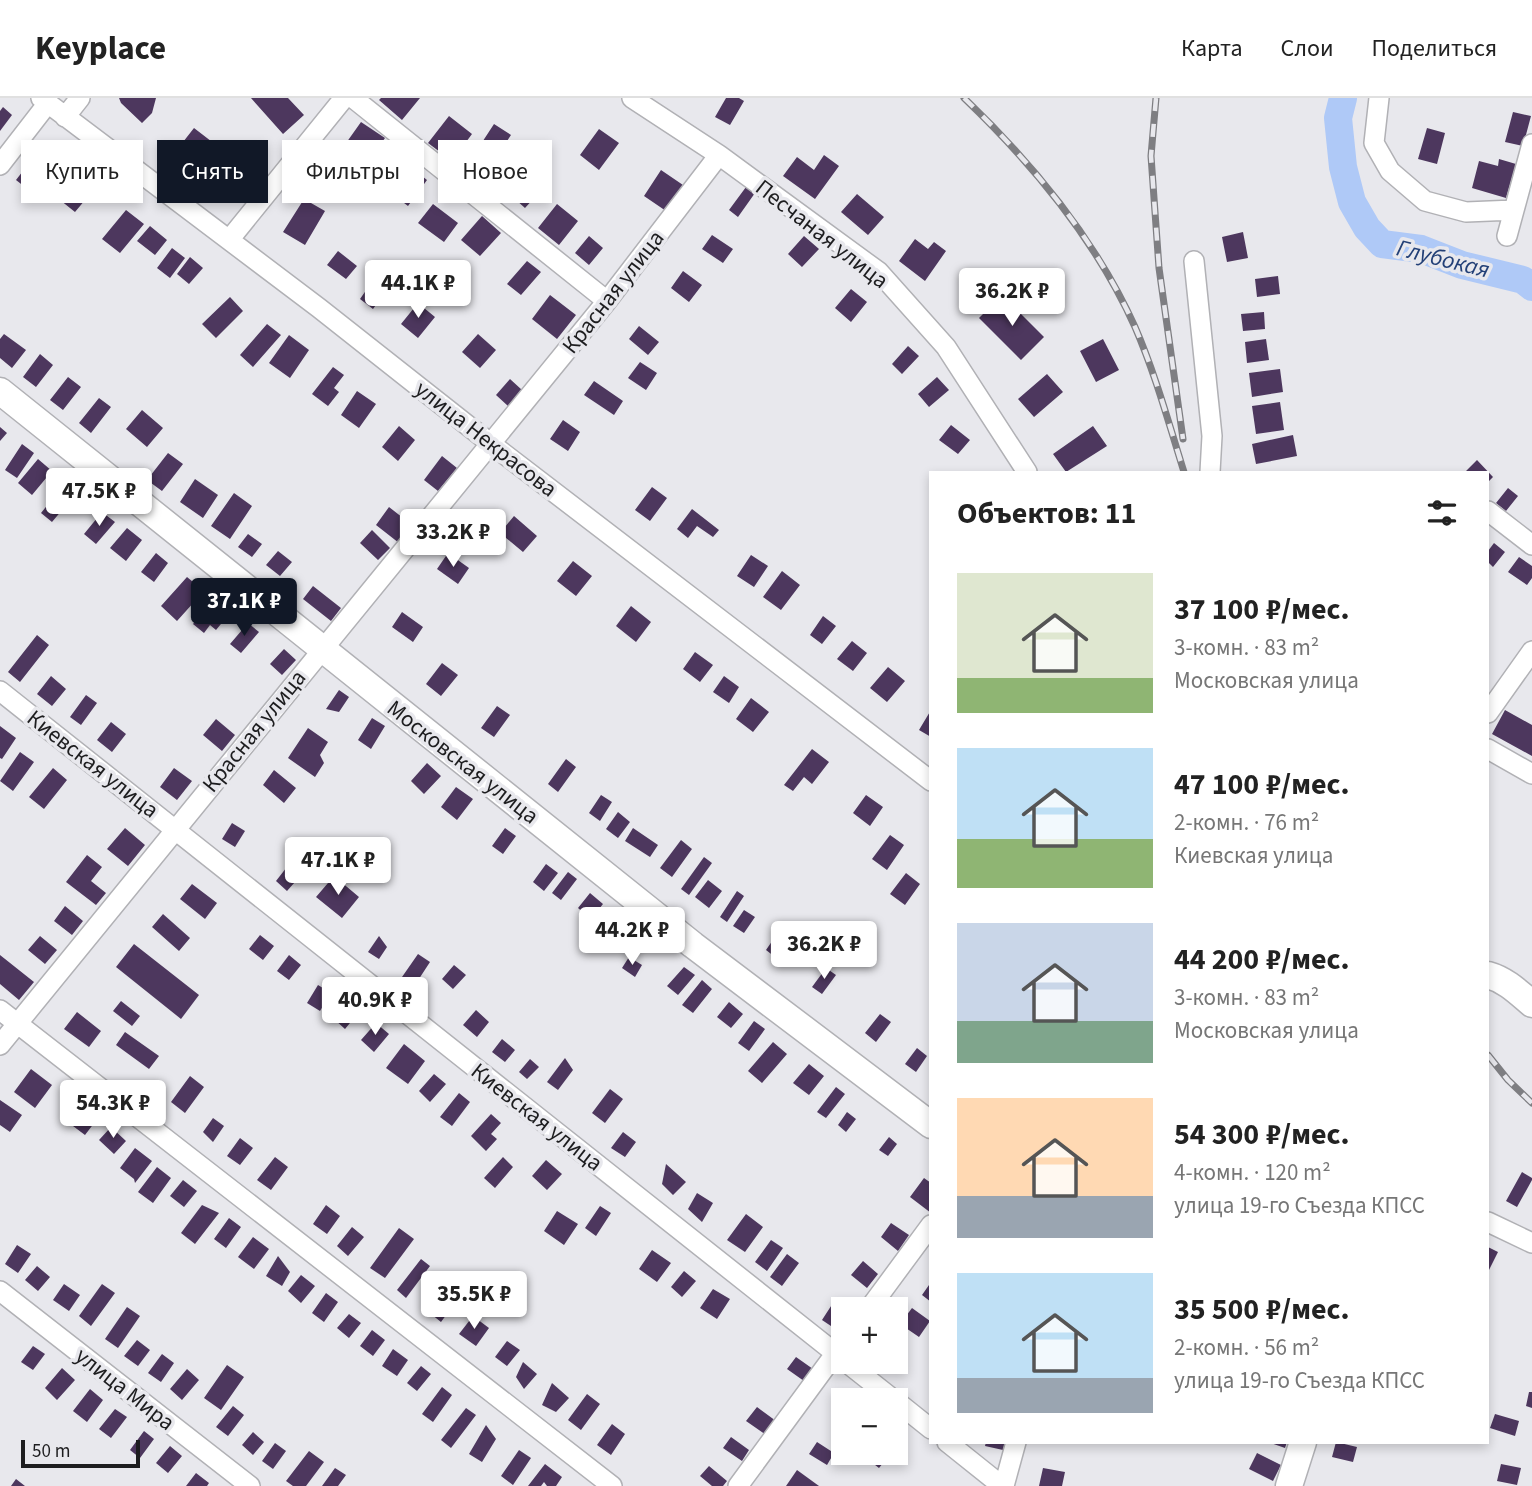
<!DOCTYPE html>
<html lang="ru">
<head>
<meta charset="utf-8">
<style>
	body { margin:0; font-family:"Source Sans 3",sans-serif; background:#f6f6f6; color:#222; height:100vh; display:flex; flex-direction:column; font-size:26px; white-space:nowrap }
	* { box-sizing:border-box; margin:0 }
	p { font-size:23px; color:#767676 }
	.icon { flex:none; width:38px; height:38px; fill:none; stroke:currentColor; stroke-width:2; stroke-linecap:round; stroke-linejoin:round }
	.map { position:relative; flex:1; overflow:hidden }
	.panel { position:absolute; left:929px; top:373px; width:560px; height:973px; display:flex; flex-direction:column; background:#fff; border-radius:0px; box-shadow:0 4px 10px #0003 }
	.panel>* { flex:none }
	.banner { position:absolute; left:21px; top:42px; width:665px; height:63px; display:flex; gap:14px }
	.buttons { position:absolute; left:831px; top:1199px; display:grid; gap:14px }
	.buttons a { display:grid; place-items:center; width:77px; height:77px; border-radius:0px; background:#fff; box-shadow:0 4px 10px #0003; font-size:35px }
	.scale { position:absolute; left:21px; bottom:18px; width:119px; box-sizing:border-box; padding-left:7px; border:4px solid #1d1d1f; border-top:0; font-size:19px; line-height:24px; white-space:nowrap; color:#1d1d1f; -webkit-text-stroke:5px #e8e8ed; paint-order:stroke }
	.price { position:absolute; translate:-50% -60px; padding:0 16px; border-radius:7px; background:#fff; color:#222; font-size:23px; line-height:46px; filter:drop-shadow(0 2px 4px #0008) }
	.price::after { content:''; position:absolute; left:50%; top:42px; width:21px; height:16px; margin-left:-10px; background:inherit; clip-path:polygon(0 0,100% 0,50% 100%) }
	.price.on { background:#111827; color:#fff }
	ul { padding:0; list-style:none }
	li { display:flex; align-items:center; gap:21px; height:175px; padding:0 28px }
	li span { display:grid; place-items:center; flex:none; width:196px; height:140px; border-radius:0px; color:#555 }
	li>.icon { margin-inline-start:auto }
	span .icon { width:84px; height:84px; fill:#fffc; stroke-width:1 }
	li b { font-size:30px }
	h2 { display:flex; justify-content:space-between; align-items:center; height:84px; padding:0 28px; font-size:30px }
	.pill { padding:0 24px; border-radius:0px; background:#fff; box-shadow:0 4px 10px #0003; font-size:24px; line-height:63px }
	.pill.on { background:#111827; color:#fff }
	header { display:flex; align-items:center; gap:42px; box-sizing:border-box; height:98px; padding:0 35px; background:#fff; border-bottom:2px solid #e0e0e0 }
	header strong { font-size:33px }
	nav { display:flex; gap:38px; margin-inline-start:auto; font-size:24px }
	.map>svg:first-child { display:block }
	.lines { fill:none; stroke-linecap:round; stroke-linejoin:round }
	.river { stroke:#afc9f7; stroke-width:28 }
	.building { fill:#4d375e }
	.street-casing { stroke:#b1b1b5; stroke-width:22 }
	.secondary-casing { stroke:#b1b1b5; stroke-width:29 }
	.street { stroke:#fff; stroke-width:19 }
	.secondary { stroke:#fff; stroke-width:26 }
	.rail-casing { stroke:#7e7e82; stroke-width:7 }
	.rail { stroke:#e8e8ed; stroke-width:4.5; stroke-dasharray:13; stroke-linecap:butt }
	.labels { text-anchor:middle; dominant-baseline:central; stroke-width:7; stroke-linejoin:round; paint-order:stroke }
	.street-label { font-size:23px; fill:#1d1d1f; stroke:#e8e8ed }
	.water-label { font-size:24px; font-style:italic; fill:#234077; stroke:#e8e8ed }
</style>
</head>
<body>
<header>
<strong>Keyplace</strong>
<nav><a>Карта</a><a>Слои</a><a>Поделиться</a></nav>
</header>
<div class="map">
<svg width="1532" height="1388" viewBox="0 0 1532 1388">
	<rect width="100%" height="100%" fill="#e8e8ed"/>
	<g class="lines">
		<!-- river -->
		<path class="river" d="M1343 0 1338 20 1343 69 1352 104 1367 130 1382 146 1421 151 1462 167 1523 182 1532 189"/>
	</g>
	<!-- building -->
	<path class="building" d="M119 0H156L152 15 142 25 121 5Z
		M251 0H288L304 17 283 36Z
		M381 0H420L402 22 379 2Z
		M726 0H739L744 3 730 27 715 19Z
		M3 9 12 17 0 33V13Z
		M1513 14 1531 18 1523 48 1505 44Z
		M449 18 472 36 452 63 428 45Z
		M361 24 385 40 363 71 339 55Z
		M494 26 511 37 496 60 479 49Z
		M194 30 255 77 237 100 176 53Z
		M1427 30 1445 35 1437 66 1418 61Z
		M599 31 619 45 599 72 580 57Z
		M46 43 59 53 30 93 16 82Z
		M824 57 839 68 815 101 783 78 797 59 814 72Z
		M1499 61 1516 66 1506 100 1472 90 1479 63 1498 68Z
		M403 63 427 82 408 108 383 89Z
		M529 66 548 85 525 110 505 92Z
		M661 72 683 87 666 113 644 98Z
		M81 76 96 89 75 114 60 102Z
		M746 89 755 95 738 119 729 112Z
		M857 96 884 119 868 137 841 114Z
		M304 101 325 113 305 147 283 134Z
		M433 106 458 125 444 144 418 125Z
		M557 106 578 123 559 147 538 130Z
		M126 112 144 126 120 155 102 141Z
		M482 118 501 135 480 158 461 142Z
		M150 128 167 142 155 157 137 143Z
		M1243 134 1248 160 1227 164 1222 139Z
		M712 137 733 151 723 165 702 151Z
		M589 138 603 150 589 167 575 155Z
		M804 138 819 151 802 169 788 156Z
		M915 141 928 151 934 144 946 153 925 183 899 163Z
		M172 150 185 160 170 180 157 170Z
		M338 153 357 168 346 181 327 167Z
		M190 159 203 170 189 186 177 176Z
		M527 163 541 174 521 197 507 186Z
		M383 168 397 178 373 211 360 201Z
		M683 173 702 187 689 204 671 190Z
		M1278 178 1280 196 1257 199 1255 181Z
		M851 191 867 204 851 224 835 210Z
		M550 197 576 217 557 241 532 221Z
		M1002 197 1044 239 1021 262 979 220Z
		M230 199 243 213 216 240 202 226Z
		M418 205 435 219 418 240 401 226Z
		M1264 214 1265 231 1243 233 1241 216Z
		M267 226 281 237 253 269 240 257Z
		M639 228 659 244 648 257 629 241Z
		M4 236 26 252 12 270 0 260V241Z
		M478 236 496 252 480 270 462 254Z
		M289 237 309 252 290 280 269 265Z
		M1103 241 1119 272 1096 284 1080 253Z
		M1266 241 1269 262 1247 265 1245 244Z
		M908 248 919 258 902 276 892 266Z
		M40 256 53 267 36 289 23 279Z
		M640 264 657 275 646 292 628 280Z
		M333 269 344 277 334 290 339 294 328 308 312 296Z
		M1280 271 1283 294 1252 299 1249 275Z
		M1047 276 1063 294 1034 319 1018 301Z
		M68 279 81 289 63 312 50 302Z
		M937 279 949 292 929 309 918 296Z
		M510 281 522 292 508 308 496 297Z
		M594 283 623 303 614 317 584 297Z
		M357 293 376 306 359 330 341 317Z
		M99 300 111 309 91 335 79 325Z
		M1280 304 1284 332 1256 336 1252 308Z
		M142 312 163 330 147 349 126 331Z
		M563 322 580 334 568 353 550 341Z
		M951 327 970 342 958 356 939 342Z
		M399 328 415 342 398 363 382 349Z
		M1093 328 1107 348 1066 374 1053 356Z
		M0 329 7 335 0 343Z
		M1293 337 1297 358 1256 366 1252 346Z
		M22 346 34 355 17 380 5 372Z
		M168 355 183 366 162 393 147 382Z
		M442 358 457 370 438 393 424 382Z
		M38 361 52 373 32 397 18 385Z
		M1477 362 1493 379 1488 384V374H1465Z
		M195 381 218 397 203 420 180 404Z
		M66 384 78 393 52 424 41 415Z
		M652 389 667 400 650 423 635 412Z
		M1508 390 1518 398 1506 413 1496 405Z
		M234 395 252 408 230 441 211 428Z
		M389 409 412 427 399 445 376 427Z
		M692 411 719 432 713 439 697 428 688 440 677 431Z
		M102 414 115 424 96 446 84 436Z
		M514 418 537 438 523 454 500 435Z
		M127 430 142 442 126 463 110 450Z
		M372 432 390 450 378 462 360 445Z
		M248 436 262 446 252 459 238 449Z
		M1494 445 1505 454 1493 469 1488 464V453Z
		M278 453 292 464 280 478 266 467Z
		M156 455 168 465 154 484 141 474Z
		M448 455 469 470 458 486 437 471Z
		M751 457 768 468 754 489 737 478Z
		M1519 459 1532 468V480L1527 487 1508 474Z
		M573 463 592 478 576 498 557 483Z
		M782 473 800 487 781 512 763 499Z
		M187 479 204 493 177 523 161 508Z
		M313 488 341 510 331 523 303 501Z
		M216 498 226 507 219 516 225 521 216 532 210 527 204 535 193 526Z
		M631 508 651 524 636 544 616 528Z
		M402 514 423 529 413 544 392 529Z
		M823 518 836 528 822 546 810 537Z
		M248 525 259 534 241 555 230 546Z
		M37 537 49 547 20 584 8 574Z
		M852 543 867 555 853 573 837 561Z
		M284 551 296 562 282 577 270 566Z
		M695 554 713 567 700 584 683 571Z
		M442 565 458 577 441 598 426 586Z
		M888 569 905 583 887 604 870 590Z
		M51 578 66 591 52 608 37 596Z
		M724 578 739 589 729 605 713 594Z
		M339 592 349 599 339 614 326 611Z
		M86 597 97 605 81 627 70 619Z
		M751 600 769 614 753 634 736 621Z
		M497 608 510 617 494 639 481 630Z
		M931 612V639L919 632Z
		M1505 612 1532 627V658L1492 636Z
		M372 620 385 628 371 651 358 642Z
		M216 621 235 637 222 653 203 637Z
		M111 624 126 636 112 654 97 642Z
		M0 628 16 640 2 661 0 660Z
		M308 630 328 644 320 657 324 665 315 679 288 660Z
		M812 651 829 664 812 686 804 679 793 693 784 687Z
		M20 654 34 664 13 693 0 683Z
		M566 661 576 669 558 694 548 686Z
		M427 665 441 678 424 696 411 683Z
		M53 670 67 682 44 711 29 699Z
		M174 670 192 683 177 702 160 689Z
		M274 672 296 690 284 705 263 687Z
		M456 689 473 701 457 722 441 709Z
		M601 697 612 704 600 723 589 715Z
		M866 697 883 709 870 728 853 715Z
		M618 714 630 724 618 740 606 731Z
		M232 725 245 733 235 749 222 741Z
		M125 730 145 747 128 768 107 751Z
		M505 730 516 738 503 756 492 748Z
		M633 730 658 747 650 759 625 743Z
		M890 737 904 747 887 772 872 761Z
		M681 742 692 751 672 779 660 770Z
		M87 757 102 769 91 783 106 795 96 807 66 784Z
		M704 759 712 765 689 797 681 791Z
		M290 765 303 775 287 793 276 783Z
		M546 766 558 775 544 793 533 784Z
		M568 774 577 781 561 802 552 795Z
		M906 775 920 786 905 807 890 796Z
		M334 778 359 799 342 820 316 799Z
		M708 782 722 793 709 810 695 799Z
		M192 786 217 805 205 821 180 801Z
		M737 793 744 798 727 824 720 819Z
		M590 795 603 806 591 821 578 810Z
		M65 808 83 823 72 837 54 823Z
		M744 812 755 819 744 835 733 828Z
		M163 816 190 840 179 853 152 829Z
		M781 830 791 837 775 859 766 852Z
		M260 837 274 848 263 862 249 851Z
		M40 838 57 852 45 866 28 852Z
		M379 838 387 849 379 861 368 854Z
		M134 846 199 897 181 921 116 869Z
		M418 856 430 864 415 887 402 879Z
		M0 857 34 884 19 902 0 886Z
		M289 857 301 867 289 882 277 873Z
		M629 859 642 867 635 879 622 870Z
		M454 867 466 877 453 891 442 881Z
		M684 869 695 877 678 897 667 888Z
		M826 870 836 877 822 896 812 889Z
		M702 882 712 891 693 915 682 907Z
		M318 887 331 895 320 913 307 905Z
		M121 903 140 918 132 928 113 913Z
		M729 904 743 916 731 930 717 919Z
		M347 905 359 914 345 931 334 921Z
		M476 912 489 924 477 939 463 927Z
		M77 914 101 933 89 949 64 931Z
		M880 916 891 924 876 944 865 935Z
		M754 923 765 931 749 953 738 945Z
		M376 925 389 936 374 954 361 942Z
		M125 934 159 958 149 971 116 947Z
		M502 941 515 952 505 964 492 954Z
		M773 944 787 956 762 985 748 973Z
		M404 946 425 963 408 986 386 970Z
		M917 950 927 958 916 974 905 966Z
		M565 960 573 972 558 992 547 984Z
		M530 961 539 969 527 981 519 974Z
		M809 966 824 978 809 997 793 985Z
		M31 971 52 987 35 1010 14 994Z
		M434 976 446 986 430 1004 419 993Z
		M190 978 204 989 185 1015 171 1004Z
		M836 989 845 996 826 1020 817 1014Z
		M610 991 623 1001 605 1025 592 1015Z
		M459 995 470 1004 452 1028 440 1019Z
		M0 1002 22 1017 10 1034 0 1027Z
		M86 1010 98 1020 85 1037 73 1028Z
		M847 1014 856 1021 846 1034 838 1027Z
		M491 1016 501 1025 491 1036 497 1041 486 1053 471 1038Z
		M213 1020 224 1028 213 1044 203 1034Z
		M111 1029 126 1043 114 1056 99 1042Z
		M623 1034 636 1044 625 1059 611 1050Z
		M889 1039 897 1046 888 1058 879 1052Z
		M240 1040 253 1050 240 1067 227 1058Z
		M135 1050 152 1063 135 1085 134 1081 120 1070Z
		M275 1059 288 1069 271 1092 257 1082Z
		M503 1059 513 1069 495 1090 484 1080Z
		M546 1062 562 1076 547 1092 532 1078Z
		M666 1066 686 1084 673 1097 662 1086Z
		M157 1069 171 1080 153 1105 138 1094Z
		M1522 1074 1532 1080V1082L1517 1109 1506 1103Z
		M924 1080 931 1085V1115L910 1099Z
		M183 1082 197 1093 184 1109 170 1098Z
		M697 1095 713 1105 702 1124 688 1111Z
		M202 1107 219 1115 195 1146 181 1135Z
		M326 1107 340 1118 327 1136 313 1126Z
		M600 1108 611 1115 596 1138 585 1130Z
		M557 1113 578 1126 564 1147 544 1133Z
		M746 1116 763 1129 745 1154 727 1142Z
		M229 1120 241 1129 226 1150 214 1141Z
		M891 1125 909 1137 898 1153 881 1139Z
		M352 1129 364 1139 348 1158 337 1148Z
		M399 1130 414 1141 385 1180 370 1170Z
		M253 1139 269 1151 254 1171 238 1159Z
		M771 1142 783 1150 767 1173 755 1164Z
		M17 1147 31 1156 18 1175 5 1166Z
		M1488 1149 1498 1154 1488 1174Z
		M652 1152 671 1165 657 1184 639 1171Z
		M787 1156 799 1165 782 1188 770 1179Z
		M278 1158 290 1174 282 1188 266 1178Z
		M421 1161 430 1168 406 1200 397 1192Z
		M863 1163 878 1176 867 1190 851 1177Z
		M37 1168 50 1179 38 1193 25 1182Z
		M684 1173 696 1183 682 1199 671 1189Z
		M301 1177 315 1188 301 1205 288 1193Z
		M64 1186 80 1197 69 1213 53 1202Z
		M102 1186 115 1195 91 1228 79 1218Z
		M929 1187 931 1188V1204L922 1197Z
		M713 1191 730 1201 717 1221 700 1210Z
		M326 1195 338 1204 324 1224 312 1215Z
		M438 1197 452 1209 441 1224 426 1212Z
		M833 1205 844 1212V1223L837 1232 822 1222Z
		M127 1209 140 1218 118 1250 105 1241Z
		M912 1210 930 1223 919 1239 900 1226Z
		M349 1216 361 1225 349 1240 337 1230Z
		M473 1218 489 1230 476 1248 459 1236Z
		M372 1232 385 1242 373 1258 360 1248Z
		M137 1242 150 1252 138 1268 124 1258Z
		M507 1243 520 1252 507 1268 495 1259Z
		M33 1248 45 1256 33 1272 21 1264Z
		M896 1250 904 1255 894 1272 881 1264H896Z
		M393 1251 408 1262 397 1278 382 1268Z
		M162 1256 174 1265 161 1284 148 1275Z
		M796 1259 813 1271 804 1283 787 1271Z
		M523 1264 537 1276 524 1291 516 1279Z
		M227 1267 244 1279 221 1312 204 1300Z
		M421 1268 431 1276 417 1293 407 1285Z
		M62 1270 75 1282 57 1302 45 1290Z
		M187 1271 199 1282 182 1302 170 1291Z
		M552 1285 569 1300 556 1314 542 1307Z
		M442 1289 452 1297 433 1324 422 1316Z
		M90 1291 103 1302 87 1324 73 1313Z
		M1529 1294H1532V1310L1526 1308Z
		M587 1296 600 1306 581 1332 568 1322Z
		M233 1308 244 1317 228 1338 216 1329Z
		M757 1309 776 1323 766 1337 746 1323Z
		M466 1310 476 1317 451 1350 441 1342Z
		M115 1311 127 1319 111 1340 99 1331Z
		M1495 1316 1519 1323 1515 1338 1490 1330Z
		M612 1326 625 1336 611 1357 597 1347Z
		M486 1327 496 1341 482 1364 469 1356Z
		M144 1333 154 1341 140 1360 130 1352Z
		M253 1334 264 1344 253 1357 242 1347Z
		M731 1339 749 1352 742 1363 723 1350Z
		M817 1344 834 1355 827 1367 809 1356Z
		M986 1344H1005L1003 1352 985 1348Z
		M1268 1344H1287L1285 1350Z
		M1336 1344 1357 1349 1353 1364 1332 1359Z
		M275 1345 286 1353 273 1371 262 1363Z
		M170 1348 182 1358 168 1375 156 1365Z
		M519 1352 531 1360 513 1387 501 1378Z
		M309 1353 324 1364 306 1388H293L286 1383Z
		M863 1354H892L879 1370 862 1357Z
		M1257 1355 1281 1367 1273 1383 1249 1371Z
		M545 1366 562 1379 556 1388H547L544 1384 541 1388H528Z
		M1501 1366 1521 1370 1517 1387 1497 1383Z
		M709 1368 727 1383 723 1388H712L700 1378Z
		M335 1370 346 1377 338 1388H322Z
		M1043 1370 1065 1374 1062 1388H1039Z
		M797 1372 819 1388H786Z
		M196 1375 209 1385 207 1388H186Z
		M16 1381 25 1388H11Z"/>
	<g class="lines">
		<!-- street casing -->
		<g class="street-casing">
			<path id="street" d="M41 0 319 210 490 345 931 683
				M353 0 607 203
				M632 0 719 57 879 174 946 249 1027 374
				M1379 0 1374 45 1390 73 1425 103 1466 114 1514 112
				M65 19 80 0
				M0 67 48 5
				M1507 138 1532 46
				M229 142 344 0
				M1194 163 1212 338 1210 374
				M1488 413 1532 447
				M0 593 844 1262
				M1488 615 1532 553
				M1488 651 1532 676
				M0 912 612 1388
				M0 947 607 203 719 57
				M1488 1124 1532 1145
				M0 1193 250 1388
				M869 1211 931 1127
				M846 1264 894 1302
				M896 1303 931 1331
				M947 1344 1002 1388
				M738 1388 843 1245
				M1004 1388 1016 1344"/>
		</g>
		<!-- secondary casing -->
		<g class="secondary-casing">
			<path id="secondary" d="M0 293 693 847 931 1027
				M1488 877C1506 882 1518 894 1532 906
				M1289 1388 1303 1344"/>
		</g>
		<!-- street -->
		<use href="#street" class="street"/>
		<!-- secondary -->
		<use href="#secondary" class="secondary"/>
		<!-- rail casing -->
		<g class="rail-casing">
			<path id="rail" d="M964 0C1032 65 1096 142 1135 229 1155 275 1169 326 1184 374
				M1156 0 1151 58 1159 170 1183 341
				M1488 957 1508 982 1532 1005"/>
		</g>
		<!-- rail -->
		<use href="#rail" class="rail"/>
	</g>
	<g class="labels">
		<!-- street labels -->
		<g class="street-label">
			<text transform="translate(822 136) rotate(38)">Песчаная улица</text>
			<text transform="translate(613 194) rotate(-52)">Красная улица</text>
			<text transform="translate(486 341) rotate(38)">улица Некрасова</text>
			<text transform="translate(254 633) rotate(-51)">Красная улица</text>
			<text transform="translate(463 664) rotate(38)">Московская улица</text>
			<text transform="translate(93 666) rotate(38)">Киевская улица</text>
			<text transform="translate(537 1019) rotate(38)">Киевская улица</text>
			<text transform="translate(125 1291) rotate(38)">улица Мира</text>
		</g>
		<!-- water labels -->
		<g class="water-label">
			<text transform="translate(1443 161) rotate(14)">Глубокая</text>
		</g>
	</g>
</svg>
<div class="buttons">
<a>+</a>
<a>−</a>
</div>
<div class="scale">50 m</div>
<b class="price" style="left:418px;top:222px">44.1K ₽</b>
<b class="price" style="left:1012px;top:230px">36.2K ₽</b>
<b class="price" style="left:99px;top:430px">47.5K ₽</b>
<b class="price" style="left:453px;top:471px">33.2K ₽</b>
<b class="price on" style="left:244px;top:540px">37.1K ₽</b>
<b class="price" style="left:338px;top:799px">47.1K ₽</b>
<b class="price" style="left:632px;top:869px">44.2K ₽</b>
<b class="price" style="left:824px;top:883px">36.2K ₽</b>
<b class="price" style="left:375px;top:939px">40.9K ₽</b>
<b class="price" style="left:113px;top:1042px">54.3K ₽</b>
<b class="price" style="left:474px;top:1233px">35.5K ₽</b>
<div class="banner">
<a class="pill">Купить</a>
<a class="pill on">Снять</a>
<a class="pill">Фильтры</a>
<a class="pill">Новое</a>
</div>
<section class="panel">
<h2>Объектов: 11<svg class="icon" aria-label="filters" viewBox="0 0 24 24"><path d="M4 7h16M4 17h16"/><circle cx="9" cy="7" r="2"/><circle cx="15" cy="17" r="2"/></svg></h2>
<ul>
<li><span style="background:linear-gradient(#dfe7d0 75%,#8fb573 0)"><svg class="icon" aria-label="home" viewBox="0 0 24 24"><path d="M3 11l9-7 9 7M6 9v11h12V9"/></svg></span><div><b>37 100 ₽/мес.</b><p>3-комн. · 83 m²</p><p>Московская улица</p></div></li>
<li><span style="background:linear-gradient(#bfe0f5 65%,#8fb573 0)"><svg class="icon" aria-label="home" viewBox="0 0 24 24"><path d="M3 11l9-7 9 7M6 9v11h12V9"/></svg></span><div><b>47 100 ₽/мес.</b><p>2-комн. · 76 m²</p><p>Киевская улица</p></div></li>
<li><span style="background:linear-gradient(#c9d6e8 70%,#7fa58c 0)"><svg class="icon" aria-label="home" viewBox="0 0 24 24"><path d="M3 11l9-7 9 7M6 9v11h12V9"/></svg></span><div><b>44 200 ₽/мес.</b><p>3-комн. · 83 m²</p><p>Московская улица</p></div></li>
<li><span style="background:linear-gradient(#ffd9b3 70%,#9aa5b1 0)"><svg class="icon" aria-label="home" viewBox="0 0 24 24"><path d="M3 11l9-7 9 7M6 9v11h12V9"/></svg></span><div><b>54 300 ₽/мес.</b><p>4-комн. · 120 m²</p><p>улица 19-го Съезда КПСС</p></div></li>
<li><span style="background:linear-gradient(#bfe0f5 75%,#9aa5b1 0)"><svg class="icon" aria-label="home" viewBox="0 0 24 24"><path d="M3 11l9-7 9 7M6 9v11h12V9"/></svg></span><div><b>35 500 ₽/мес.</b><p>2-комн. · 56 m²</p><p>улица 19-го Съезда КПСС</p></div></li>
</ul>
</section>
</div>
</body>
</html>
